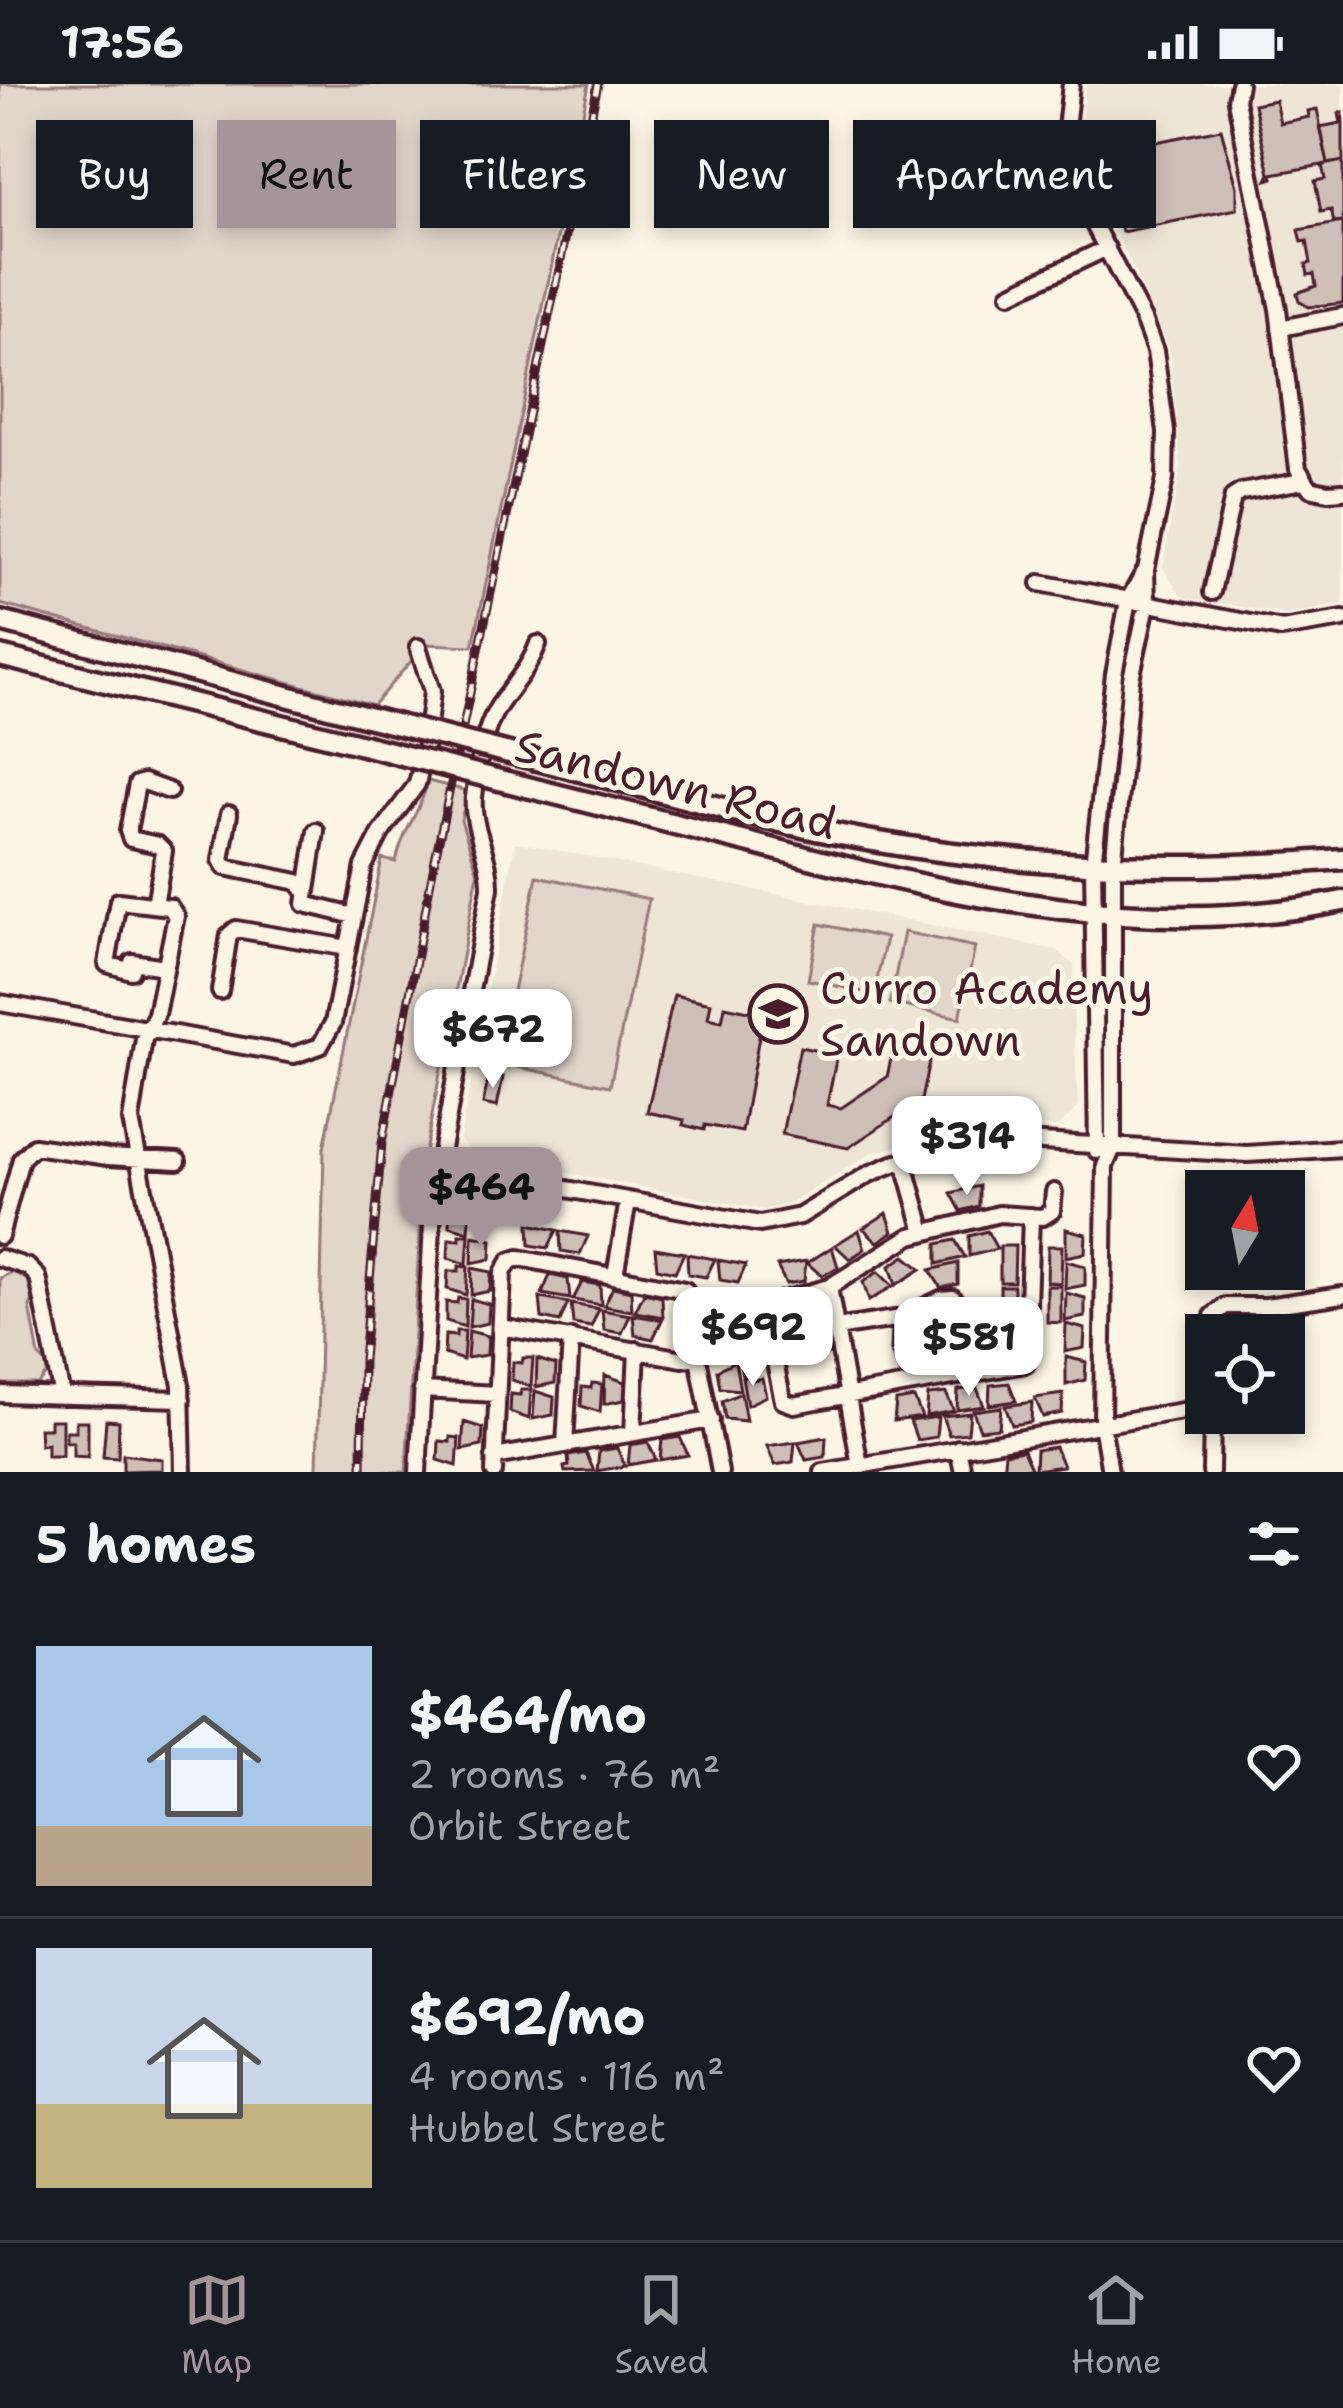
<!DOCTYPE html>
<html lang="en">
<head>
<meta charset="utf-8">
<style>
	body { margin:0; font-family:"Shantell Sans",sans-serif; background:#20242c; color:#f1f3f6; height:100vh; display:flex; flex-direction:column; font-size:45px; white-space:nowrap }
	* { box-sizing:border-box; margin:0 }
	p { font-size:39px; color:#9ea1a6 }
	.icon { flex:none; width:66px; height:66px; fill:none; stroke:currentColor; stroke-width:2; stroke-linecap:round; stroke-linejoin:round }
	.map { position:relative; height:1388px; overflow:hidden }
	.side { display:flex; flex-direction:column; background:#171b24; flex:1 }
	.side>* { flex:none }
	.hud { position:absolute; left:36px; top:36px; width:1272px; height:108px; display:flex; gap:24px }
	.needle { width:78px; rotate:10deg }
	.buttons { position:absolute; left:1185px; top:1086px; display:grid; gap:24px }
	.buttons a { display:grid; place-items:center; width:120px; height:120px; border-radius:0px; background:#171b24; box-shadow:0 6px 18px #0003; font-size:60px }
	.price { position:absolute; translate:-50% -102px; padding:0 27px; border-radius:24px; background:#fff; color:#222; font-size:39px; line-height:78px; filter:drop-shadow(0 3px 6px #0008) }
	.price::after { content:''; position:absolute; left:50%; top:72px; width:36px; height:27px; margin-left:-18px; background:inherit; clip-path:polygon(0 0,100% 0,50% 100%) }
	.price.on { background:#a6949b; color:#111 }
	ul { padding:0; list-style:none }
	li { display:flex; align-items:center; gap:36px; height:300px; padding:0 36px }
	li+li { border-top:3px solid #363941 }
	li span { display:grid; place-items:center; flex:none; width:336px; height:240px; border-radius:0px; color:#555 }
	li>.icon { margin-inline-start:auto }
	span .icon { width:144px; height:144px; fill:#fffc; stroke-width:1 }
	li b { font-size:51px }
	h2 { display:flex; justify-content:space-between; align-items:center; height:144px; padding:0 36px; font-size:51px }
	.chip { padding:0 42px; border-radius:0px; background:#171b24; box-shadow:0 6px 18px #0003; font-size:42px; line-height:108px }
	.chip.on { background:#a6949b; color:#111 }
	.status { display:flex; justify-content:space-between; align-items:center; height:84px; padding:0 60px; background:#171b24; direction:ltr }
	.status svg { height:33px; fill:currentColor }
	.tabs { display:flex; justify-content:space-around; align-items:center; height:168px; border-top:3px solid #363941; background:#171b24; font-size:33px; color:#9ea1a6 }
	.tabs a { display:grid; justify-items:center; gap:6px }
	.tabs .on { color:#a6949b }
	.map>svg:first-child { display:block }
	.built { fill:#eee5d7 }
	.green { fill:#e2d5ca; stroke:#967a7a; stroke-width:3 }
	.building { fill:#cfc0b7; stroke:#4a1f2b; stroke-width:3 }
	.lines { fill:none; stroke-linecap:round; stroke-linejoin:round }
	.street-casing { stroke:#4a1f2b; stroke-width:22 }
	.secondary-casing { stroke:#4a1f2b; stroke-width:27 }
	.street { stroke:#fcf5e5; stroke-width:14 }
	.secondary { stroke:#fcf5e5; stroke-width:18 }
	.rail-casing { stroke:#4a1f2b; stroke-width:9 }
	.rail { stroke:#fcf5e5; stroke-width:4.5; stroke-dasharray:14; stroke-linecap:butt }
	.secondary-bridge-casing { stroke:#4a1f2b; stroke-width:27; stroke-linecap:butt }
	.secondary-bridge { stroke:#fcf5e5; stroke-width:18 }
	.labels { text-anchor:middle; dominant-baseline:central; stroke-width:10; stroke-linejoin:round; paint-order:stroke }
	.street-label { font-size:45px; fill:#4a1f2b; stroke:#fcf5e5 }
	.poi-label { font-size:45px; fill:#4a1f2b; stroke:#fcf5e5; text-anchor:start }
</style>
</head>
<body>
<div class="status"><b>17:56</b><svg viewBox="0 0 49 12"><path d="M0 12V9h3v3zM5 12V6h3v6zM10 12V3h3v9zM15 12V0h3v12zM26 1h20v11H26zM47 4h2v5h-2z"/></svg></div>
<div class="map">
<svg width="1343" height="1388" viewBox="0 0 1343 1388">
	<rect width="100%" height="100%" fill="#fcf5e5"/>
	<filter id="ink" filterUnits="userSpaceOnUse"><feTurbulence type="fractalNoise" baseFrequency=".00833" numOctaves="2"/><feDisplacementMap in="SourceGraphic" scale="24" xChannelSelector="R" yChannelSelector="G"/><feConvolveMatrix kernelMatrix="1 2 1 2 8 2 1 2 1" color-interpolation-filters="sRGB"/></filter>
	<g filter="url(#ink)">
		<!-- built -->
		<path class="built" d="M1086 0H1343V520L1288 531 1182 513 1163 484 1181 381 1170 268 1127 171 1091 103 1080 44Z
			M515 758 1057 866 1074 881 1073 902 1067 903V914L1073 915 1078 1024 1058 1043 988 1039 871 1069 788 1121 765 1126 472 1071 460 1056Z"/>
		<!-- green -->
		<path class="green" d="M0 0H589L473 562 426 560 373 621 0 520Z
			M428 697 468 707 461 736 478 789 424 1074 406 1388H317L324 1064 382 775 396 778C402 747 421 727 428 697Z
			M537 792 649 815 610 1002 498 979Z
			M819 840 886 854 874 910 808 896Z
			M904 848 975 863 960 934 890 919Z
			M13 1188 28 1196 33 1216 30 1223 39 1272 45 1278 47 1289 38 1300H0V1194Z"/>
		<!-- building -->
		<path class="building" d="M1275 16 1280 39 1309 33 1308 27 1317 25 1328 80 1272 90 1273 94 1267 96 1270 90 1254 20Z
			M1343 28V77L1328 80 1320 43 1341 39 1339 29Z
			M1221 45 1237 103V125L1122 148 1118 128 1111 129 1106 100 1105 108 1100 109 1098 101 1094 80 1102 79 1100 69Z
			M1343 77V138L1334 139 1331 126 1321 128 1315 97 1325 95 1322 81Z
			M1343 138V219L1308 223 1299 217 1297 209 1316 202 1314 190 1308 191 1306 180 1311 179 1307 157 1302 158 1299 146Z
			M674 911 711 919 708 934 722 937 725 922 763 930 742 1048 705 1041 704 1046 683 1041 684 1036 647 1028Z
			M800 963 837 971 827 1021 841 1024 887 993 893 965 930 973 921 1016 917 1019 925 1030 907 1042 899 1030 848 1064 782 1050Z
			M489 991 503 993 497 1023 483 1020Z
			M979 1102V1122L961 1127 951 1109Z
			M462 1119H471L469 1148 450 1142 451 1123 462 1124Z
			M887 1129 893 1148 878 1158 863 1144Z
			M529 1140 557 1146 548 1164 530 1161Z
			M1066 1145 1086 1150 1085 1169 1066 1173Z
			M859 1146 865 1165 850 1175 835 1161Z
			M560 1147 588 1152 580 1170 561 1167Z
			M987 1147 997 1165 969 1172V1152Z
			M460 1151H469L467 1180 448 1174 449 1155 460 1156Z
			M473 1152 492 1156 491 1175 472 1179Z
			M955 1156 965 1173 937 1180V1160Z
			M1000 1162H1015L1014 1198H1000Z
			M1048 1162H1062L1061 1199 1047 1198Z
			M832 1163 838 1183 822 1192 807 1179Z
			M655 1164 684 1169 675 1188 657 1184Z
			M687 1170 715 1175 706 1193 688 1190Z
			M905 1172 921 1185 896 1201 890 1182Z
			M718 1176 746 1181 738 1199 720 1196Z
			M806 1177 804 1197 786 1200 777 1182Z
			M1066 1177 1085 1182V1201L1065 1205Z
			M958 1179V1200L941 1204 930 1186Z
			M459 1182 468 1183 466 1211 447 1205 448 1187H459Z
			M472 1184 491 1188 490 1207 471 1211Z
			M878 1188 893 1202 869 1217 863 1198Z
			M550 1191 568 1195 570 1215 542 1210Z
			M582 1198 600 1201 601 1221 573 1216Z
			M1000 1202H1014V1238H1000Z
			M1047 1202H1061V1239L1047 1238Z
			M613 1203 631 1207 632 1227 604 1222Z
			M644 1209 662 1213 663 1233 635 1228Z
			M1066 1209 1085 1214V1233L1065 1237Z
			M458 1214 466 1215 465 1243 446 1237V1218L457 1219Z
			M540 1214 568 1219 560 1238 542 1234Z
			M471 1215 489 1220 488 1239 469 1243Z
			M725 1215 730 1243 710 1242 706 1224Z
			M571 1220 599 1225 591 1243 573 1240Z
			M986 1225H996V1254L976 1249V1231H986Z
			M602 1226 630 1231 622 1249 604 1246Z
			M741 1229 742 1234 751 1232 754 1250 736 1259 731 1231Z
			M633 1231 662 1236 653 1255 635 1251Z
			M1066 1240 1085 1245 1084 1264 1065 1268Z
			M910 1244 919 1262 891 1267 892 1247Z
			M730 1246 735 1274 715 1273 712 1255Z
			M456 1247H465L463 1276 444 1270 445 1251 456 1252Z
			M469 1247 488 1252 487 1271 467 1274Z
			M815 1248 816 1253 825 1252 829 1270 810 1278 805 1250Z
			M801 1250 807 1278 786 1276 783 1259Z
			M747 1260 748 1265 757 1263 760 1281 742 1290 736 1262Z
			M920 1266 918 1286 900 1289 892 1271Z
			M1066 1273 1086 1278 1085 1296 1066 1301Z
			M523 1274H533L531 1303 512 1296 513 1278 522 1279Z
			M537 1275 556 1281 555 1299 536 1303Z
			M735 1277 740 1306 720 1304 717 1286Z
			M605 1291 625 1298 624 1316 604 1320Z
			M752 1291 753 1296 762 1294 766 1312 747 1321 742 1293Z
			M592 1299 602 1300 600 1328 581 1322 582 1303 591 1304Z
			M1009 1299 1016 1317 989 1321 990 1301Z
			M977 1304 984 1322 957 1326 958 1306Z
			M521 1306H531L529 1335 510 1328 511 1310 520 1311Z
			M535 1307 554 1313 553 1331 533 1335Z
			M741 1309 746 1337 725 1335 722 1317Z
			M946 1309 954 1327 926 1332 928 1311Z
			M1063 1310 1062 1329 1043 1333 1035 1314Z
			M914 1314 922 1333 894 1337 896 1317Z
			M1032 1318 1031 1338 1012 1341 1005 1322Z
			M1001 1323 999 1344 980 1346 973 1327Z
			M970 1329 968 1349 949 1351 942 1332Z
			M938 1333 936 1353 917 1356 910 1337Z
			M50 1336H62V1372H47V1360L40 1361 39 1344H50Z
			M106 1336 119 1337 118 1374 103 1373Z
			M76 1337H88V1373L73 1372V1358H66V1347H76Z
			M464 1338 483 1344 482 1362 462 1366Z
			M450 1353 459 1354 457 1382 438 1376 439 1357 450 1358Z
			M680 1353 688 1371 660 1376 662 1356Z
			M826 1353 825 1373 806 1376 798 1358Z
			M648 1358 656 1376 628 1381 630 1361Z
			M795 1358 793 1378 775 1381 767 1362Z
			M1055 1363 1063 1382 1035 1386 1036 1366Z
			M617 1364 625 1382 597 1387 599 1367Z
			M1023 1366 1031 1384 1003 1388 1005 1369Z
			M586 1369 594 1387 565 1388 564 1383 569 1382 568 1372Z
			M123 1370 162 1375V1386L123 1387Z"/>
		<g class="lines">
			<!-- street casing -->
			<g class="street-casing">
				<path id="street" d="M1071 0 1066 44 1079 112 1143 235 1155 267 1166 348 1165 395 1146 486 1147 521 1131 595 1113 783V1064L1105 1082 1102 1340 1110 1388
					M1239 0 1236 16 1278 225 1298 385 1310 404 1328 408 1343 407
					M1010 210 1107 164
					M1280 244 1343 232
					M1040 499 1282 545 1343 535
					M1212 508 1233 413 1241 408 1303 397
					M229 730 221 776 225 783 298 798 305 807
					M316 747 305 820 354 832
					M155 821 164 767 158 761 131 755 128 747 137 700 144 698 169 707
					M165 883 132 878 131 887 107 880 118 817 170 823 176 832 156 930 144 955 131 1036 181 1301 183 1388
					M220 907 229 851 236 845 348 864
					M0 919 294 971 320 962 333 939 364 782 381 749 417 700 426 660 432 607 418 563
					M1097 1067 1093 781 1114 590 1128 517 1143 490
					M904 1077 924 1148
					M439 1082 760 1140 800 1132 869 1090 893 1080 991 1055 1247 1070 1343 1064
					M1031 1132 1026 1280 794 1321 783 1317 765 1231 769 1220 829 1203 911 1152 999 1130 1043 1133 1052 1127 1054 1108
					M0 1152 21 1075 34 1062 108 1073 178 1077
					M0 1174 28 1183 38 1193 62 1312
					M615 1191 628 1117
					M829 1203 860 1382
					M501 1243 683 1275 699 1272
					M836 1244 902 1234 941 1215 953 1214 963 1224 964 1292
					M1212 1251 1213 1232 1225 1222H1266L1343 1211
					M422 1306 497 1310
					M0 1310 182 1315
					M633 1349 637 1266
					M565 1361 571 1254
					M958 1364 963 1388
					M494 1373 711 1336
					M418 1388 434 1108 490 804C491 773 471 744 474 713 477 686 483 646 498 623 512 601 529 585 538 560
					M494 1388 503 1189 510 1177 519 1174 685 1206 720 1388
					M823 1388 1206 1323
					M1211 1388 1212 1329"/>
			</g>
			<!-- secondary casing -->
			<g class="secondary-casing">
				<path id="secondary" d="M0 537 371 634
					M0 572 363 661
					M537 676C646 703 756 736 867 756 1025 784 1183 788 1343 775
					M531 704C618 726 704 747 790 769 973 816 1153 855 1343 817"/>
			</g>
			<!-- street -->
			<use href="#street" class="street"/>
			<!-- secondary -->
			<use href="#secondary" class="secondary"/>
			<!-- rail casing -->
			<g class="rail-casing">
				<path id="rail" d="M362 1388 363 1276 382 1059 434 780 598 0"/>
			</g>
			<!-- rail -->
			<use href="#rail" class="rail"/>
			<!-- secondary-bridge casing -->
			<g class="secondary-bridge-casing">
				<path id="secondary-bridge" d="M371 634 537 676
					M363 661 531 704"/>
			</g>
			<!-- secondary-bridge -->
			<use href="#secondary-bridge" class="secondary-bridge"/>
		</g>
	</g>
	<!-- icons -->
	<defs>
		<g id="school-ring" transform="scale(3)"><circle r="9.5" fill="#fcf5e5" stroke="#4a1f2b" stroke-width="1.5"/><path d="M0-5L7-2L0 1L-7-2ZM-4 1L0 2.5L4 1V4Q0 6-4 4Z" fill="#4a1f2b"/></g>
	</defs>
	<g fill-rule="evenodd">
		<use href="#school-ring" x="778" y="930"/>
	</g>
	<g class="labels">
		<!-- street labels -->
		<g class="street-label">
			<text transform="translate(676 700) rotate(14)">Sandown Road</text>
		</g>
		<!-- poi labels -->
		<g class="poi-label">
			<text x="820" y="904">Curro Academy<tspan x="820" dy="52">Sandown</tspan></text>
		</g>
	</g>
</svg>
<div class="buttons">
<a><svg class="needle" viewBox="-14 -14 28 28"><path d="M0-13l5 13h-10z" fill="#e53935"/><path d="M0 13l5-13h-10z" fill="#9ea1a6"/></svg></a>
<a><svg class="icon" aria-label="locate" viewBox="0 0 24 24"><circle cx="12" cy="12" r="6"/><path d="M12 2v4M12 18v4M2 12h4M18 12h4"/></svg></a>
</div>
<b class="price" style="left:493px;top:1007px">$672</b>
<b class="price" style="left:967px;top:1114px">$314</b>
<b class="price on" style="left:481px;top:1165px">$464</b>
<b class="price" style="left:753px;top:1305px">$692</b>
<b class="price" style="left:969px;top:1315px">$581</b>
<div class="hud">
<a class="chip">Buy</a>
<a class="chip on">Rent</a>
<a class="chip">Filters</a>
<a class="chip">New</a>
<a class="chip">Apartment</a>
</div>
</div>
<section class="side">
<h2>5 homes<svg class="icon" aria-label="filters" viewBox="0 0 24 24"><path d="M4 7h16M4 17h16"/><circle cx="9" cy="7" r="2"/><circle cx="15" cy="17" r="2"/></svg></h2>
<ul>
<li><span style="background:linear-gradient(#a9c7e8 75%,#b9a48a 0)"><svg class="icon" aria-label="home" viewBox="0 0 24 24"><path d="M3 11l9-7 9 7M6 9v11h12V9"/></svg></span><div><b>$464/mo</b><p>2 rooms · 76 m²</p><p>Orbit Street</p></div><svg class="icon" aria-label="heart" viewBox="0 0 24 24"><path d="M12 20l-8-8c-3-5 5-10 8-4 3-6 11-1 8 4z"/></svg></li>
<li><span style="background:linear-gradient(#c9d6e8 65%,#c2b280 0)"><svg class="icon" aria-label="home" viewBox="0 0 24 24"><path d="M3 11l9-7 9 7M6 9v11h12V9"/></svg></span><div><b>$692/mo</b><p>4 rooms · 116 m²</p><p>Hubbel Street</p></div><svg class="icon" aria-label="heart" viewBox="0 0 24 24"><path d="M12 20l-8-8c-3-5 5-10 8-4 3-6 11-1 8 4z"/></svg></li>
</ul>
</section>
<nav class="tabs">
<a class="on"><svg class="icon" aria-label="map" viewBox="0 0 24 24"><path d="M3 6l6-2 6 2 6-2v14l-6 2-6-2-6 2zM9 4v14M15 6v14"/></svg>Map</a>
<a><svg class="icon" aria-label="saved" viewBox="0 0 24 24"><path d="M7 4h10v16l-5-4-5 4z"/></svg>Saved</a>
<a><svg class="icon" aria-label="home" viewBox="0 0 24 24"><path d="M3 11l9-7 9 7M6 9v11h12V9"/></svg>Home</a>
</nav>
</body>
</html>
